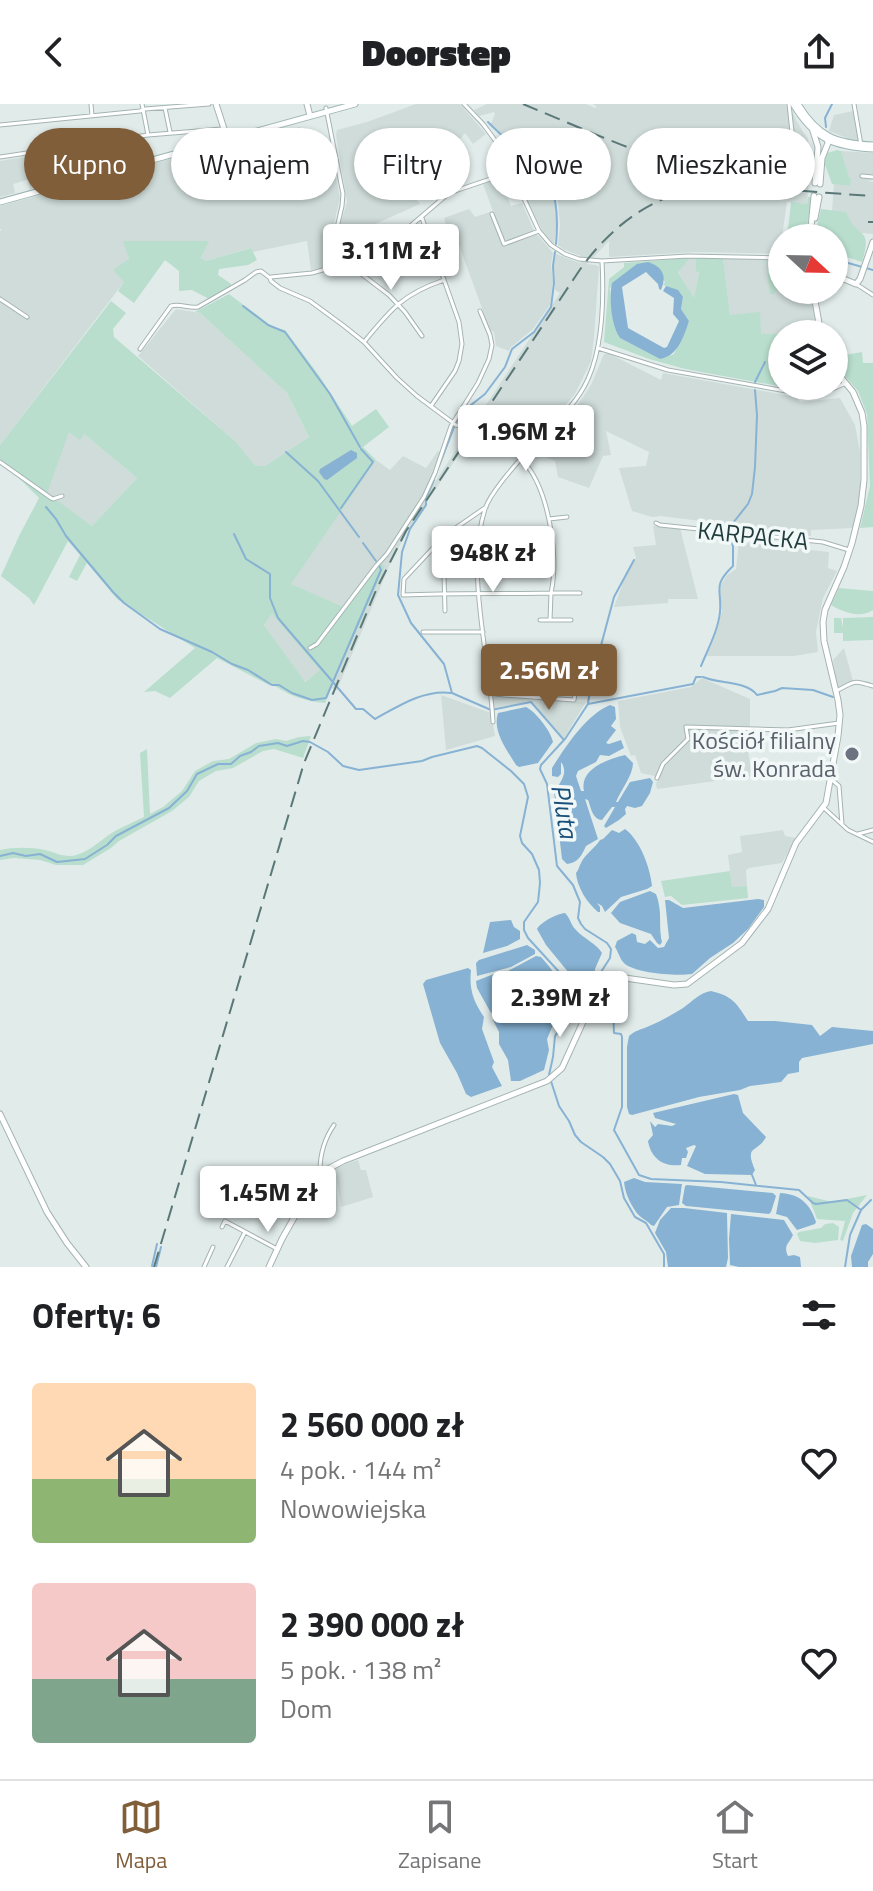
<!DOCTYPE html>
<html lang="pl">
<head>
<meta charset="utf-8">
<style>
	body { margin:0; font-family:"Titillium Web",sans-serif; background:#f2f2f2; color:#202124; height:100vh; display:flex; flex-direction:column; font-size:30px; white-space:nowrap }
	* { box-sizing:border-box; margin:0 }
	p { font-size:26px; color:#757577 }
	.icon { flex:none; width:44px; height:44px; fill:none; stroke:currentColor; stroke-width:2; stroke-linecap:round; stroke-linejoin:round }
	.map { position:relative; height:1163px; overflow:hidden }
	.details { display:flex; flex-direction:column; background:#fff; flex:1 }
	.details>* { flex:none }
	.guide { position:absolute; left:24px; top:24px; width:826px; height:72px; display:flex; gap:16px }
	.needle { width:52px; rotate:112deg }
	.tools { position:absolute; left:768px; top:120px; display:grid; gap:16px }
	.tools a { display:grid; place-items:center; width:80px; height:80px; border-radius:50%; background:#fff; box-shadow:0 2px 6px #0004; font-size:40px }
	.price { position:absolute; translate:-50% -68px; padding:0 18px; border-radius:8px; background:#fff; color:#222; font-size:26px; line-height:52px; filter:drop-shadow(0 2px 4px #0008) }
	.price::after { content:''; position:absolute; left:50%; top:48px; width:24px; height:18px; margin-left:-12px; background:inherit; clip-path:polygon(0 0,100% 0,50% 100%) }
	.price.on { background:#805e3a; color:#fff }
	ul { padding:0; list-style:none }
	li { display:flex; align-items:center; gap:24px; height:200px; padding:0 32px }
	li span { display:grid; place-items:center; flex:none; width:224px; height:160px; border-radius:8px; color:#555 }
	li>.icon { margin-inline-start:auto }
	span .icon { width:96px; height:96px; fill:#fffc; stroke-width:1 }
	li b { font-size:34px }
	h2 { display:flex; justify-content:space-between; align-items:center; height:96px; padding:0 32px; font-size:34px }
	.tag { padding:0 28px; border-radius:36px; background:#fff; box-shadow:0 2px 6px #0004; font-size:28px; line-height:72px }
	.tag.on { background:#805e3a; color:#fff }
	header { display:flex; justify-content:space-between; align-items:center; height:104px; padding:0 32px; background:#fff; font-size:36px; font-weight:800 }
	.tab-bar { display:flex; justify-content:space-around; align-items:center; height:112px; border-top:2px solid #e0e0e0; background:#fff; font-size:22px; color:#757577 }
	.tab-bar a { display:grid; justify-items:center; gap:4px }
	.tab-bar .on { color:#805e3a }
	.map>svg:first-child { display:block }
	.built { fill:#cfdcd9 }
	.green { fill:#b9decd; fill-rule:evenodd }
	.water { fill:#87b2d3 }
	.lines { fill:none; stroke-linecap:round; stroke-linejoin:round }
	.stream { stroke:#87b2d3; stroke-width:2 }
	.minor-casing { stroke:#a4b4b3; stroke-width:5 }
	.tertiary-casing { stroke:#a4b4b3; stroke-width:7 }
	.secondary-casing { stroke:#9fb8b6; stroke-width:7 }
	.minor { stroke:#fff; stroke-width:3 }
	.tertiary { stroke:#fff; stroke-width:5 }
	.secondary { stroke:#fff; stroke-width:5 }
	.rail { stroke:#5b7879; stroke-width:2; stroke-dasharray:16 8; stroke-linecap:butt }
	.worship-dot { fill:#6b7280; stroke:#f1f8f7; stroke-width:3 }
	.labels { text-anchor:middle; dominant-baseline:central; stroke-width:7; stroke-linejoin:round; paint-order:stroke }
	.street-label { font-size:24px; fill:#213d3d; stroke:#f1f8f7 }
	.worship-label { font-size:24px; fill:#5b616d; stroke:#f1f8f7; text-anchor:end }
	.water-label { font-size:26px; font-style:italic; fill:#19507a; stroke:#f1f8f7 }
</style>
</head>
<body>
<header><svg class="icon" aria-label="back" viewBox="0 0 24 24"><path d="M15 5l-7 7 7 7"/></svg>Doorstep<svg class="icon" aria-label="share" viewBox="0 0 24 24"><path d="M12 15V3M7 8l5-5 5 5M5 13v7h14v-7"/></svg></header>
<div class="map">
<svg width="873" height="1163" viewBox="0 0 873 1163">
	<rect width="100%" height="100%" fill="#e1ecea"/>
	<!-- built -->
	<path class="built" d="M416 0H460L486 30 473 40 465 29 415 93 420 100 373 121 337 131 347 98 336 31 337 26 367 18Z
		M487 0H586L595 4 597 3 593 0H785L791 4 797 18 808 35 810 63 807 100 787 98 781 139 782 150 695 148 609 153V137L587 160 596 161 599 163 594 233 591 257 575 290 546 324 478 322 407 428 391 458 337 586 332 584 384 462H377L346 504 290 480 376 356 390 366 403 352 426 364 438 347 441 348 425 393 560 189 555 186 554 162 556 150 580 159 586 154 563 145 558 141 560 122 558 98 549 72 491 20 495 10 494 8 479 12 474 6Z
		M853 7 859 36 847 34 829 27 834 11Z
		M300 23 304 40 329 35 340 94 331 133 333 161 311 166 307 137 253 148 250 144 206 157 201 155 208 137H124L129 155 124 178 0 341V127L2 126 0 125V102L213 43 218 59H233L287 43 283 27Z
		M841 47 873 49V76L867 77 873 78V130L862 129 832 107 834 80 850 82Z
		M98 51 100 65 30 85 27 76 13 80 15 89 0 93V57L30 52 38 68 50 66 49 60Z
		M501 74 511 102 522 99 534 127 553 149 551 161 553 178 550 201 533 225 510 244 509 247 496 242 494 228 490 226 452 122 447 123 444 114 469 105 475 113 493 107 483 80Z
		M549 84 556 99 557 119 554 140 542 126 526 95Z
		M690 154H696V167H699L694 195 678 167Z
		M723 154 766 155 771 191 780 182 782 170V186H809L818 230H761L730 211Z
		M176 205 200 209 287 289 309 333 265 362 255 363 235 337 138 252Z
		M608 249 661 276 663 269 796 293 800 298 840 294 855 321 860 348V385L858 406 853 424 811 426V432L727 423 724 420 661 412 652 413 632 407 619 364 646 362 649 348 606 327 611 351 603 352 589 384 558 373 555 357 537 349 539 344 537 342 579 299 591 281 604 250Z
		M69 327 84 330 137 374 92 422 46 389Z
		M653 422 680 424 698 495H668V499L614 503 627 468 636 454 633 443 656 441Z
		M739 438 829 448 828 464 837 467 823 494 821 503 816 528 818 548 794 552H707L716 530 722 507 720 489 721 481 727 471 736 465Z
		M272 510 321 566 304 578 264 521Z
		M844 544 853 577 837 585 833 556Z
		M702 574 750 595V628H745L752 672 657 685 656 680 659 673 641 669 635 651 631 652 620 623 618 597 691 583Z
		M441 591 491 609 495 632 446 646Z
		M492 591 586 598 564 634 531 598 493 604Z
		M783 726 785 732 796 734 782 759 749 764 746 766 747 782 732 784 728 751 742 748 740 732Z
		M358 1056 361 1066H366L373 1093 341 1103 335 1064Z"/>
	<!-- green -->
	<path class="green" d="M784 33 790 34 793 54 762 56V54Z
		M837 46 841 47 849 74H851L850 82 832 80 824 58 827 49Z
		M808 93H812L805 134H787L791 98 807 100Z
		M821 105 846 108C858 137 873 121 862 158L834 149V134H814Z
		M123 137H209L201 154 206 157 251 144 257 156 248 161 219 165 218 171 230 179 232 182 209 195 192 186 179 187V167L165 156 134 199 118 187 124 178 113 166 129 155Z
		M690 154 678 168 694 194 699 168 696 167V154H723L730 211 760 208 761 230H786H782V236L773 248 782 247V282H831L814 286H800L685 265 649 255 604 238 609 175 624 163V159ZM652 160 665 178 663 181 666 182 683 193 681 205 689 217 674 250 660 255 620 234C611 222 612 200 610 184Z
		M766 155H780L782 157 780 182 773 191 770 190Z
		M229 190 273 223 285 226 318 270 352 322 376 305 389 323 363 343 376 356 291 480 346 504 377 462 382 460 385 462 325 599C313 598 301 595 289 590 281 586 278 582 269 581L217 554 170 594 155 587 144 588 195 544 117 495 87 459 77 477 69 473 80 451 68 437 34 501 29 494 1 472 19 432 39 394 0 355V341L111 197 126 209 113 225 114 233 235 337 255 362H265L309 333 287 289 200 209 195 208ZM69 328 80 336 84 330 137 374 92 422 47 389ZM272 510 320 566 305 578 264 521Z
		M862 248 863 259H873V423L860 424 870 382 867 310 858 287 836 262 834 253Z
		M839 484 873 487V506C860 515 843 508 831 501Z
		M873 513V536L843 537V529H834V514H841L843 524V514Z
		M311 632 303 654 274 645 263 647 233 664 216 667 199 677 189 693 172 707 119 737 111 744 83 761H56L40 756 14 754 0 756V746C13 743 32 743 45 746 54 748 60 752 70 752 87 751 100 736 115 727 124 722 134 718 144 713L140 649 147 645 150 710 163 703 182 687 195 667 213 657 229 655 256 639 276 635 286 637 299 633Z
		M730 767 732 783 747 782 748 794 682 801 671 792 665 793 661 777Z
		M867 1091 853 1109 843 1137 840 1136 845 1117 817 1115 808 1092 832 1098Z
		M833 1119 839 1123 838 1136 815 1139 800 1137 797 1130 799 1128 821 1124 825 1120Z"/>
	<!-- water -->
	<path class="water" d="M648 158C663 163 667 172 661 186L659 185 658 180 646 168 622 183 628 224 664 244 667 243 679 217 673 210 674 194 663 187 666 182 678 186 683 193 681 205 689 217C684 232 678 252 660 255L620 234C611 222 609 194 612 179L637 160Z
		M351 346 357 349V354L327 376 324 375 319 368 320 365Z
		M610 601 615 603 616 615 611 622 616 626 606 639 609 640 621 636 624 644 609 652 600 651 596 658 578 667 576 672 581 687H584C579 665 608 655 625 651L633 659C633 671 621 686 616 698H618L630 678 650 674 653 678 650 689 642 702 635 704 627 702 625 705 626 710 619 716 606 724 604 722 615 703H612L602 716C592 715 591 703 588 696L585 695 598 735 586 742C582 751 578 759 567 760L562 755 554 688C560 679 569 669 561 658V670L558 673 552 672V664C566 642 586 611 610 601Z
		M526 603C535 607 551 627 553 638L538 659 519 663 516 661C507 646 492 627 498 609Z
		M625 725C640 736 650 763 652 782L647 785 621 793 605 808 602 802 597 799 600 803V808H598C587 799 577 783 576 769 579 766 579 762 581 759 585 750 595 744 600 736L603 735 612 726 619 729Z
		M650 787 656 790C663 809 658 820 662 838L660 841 657 839 651 830 620 819 611 809 620 798Z
		M758 795 764 796V803L748 825 733 839 710 854 692 870C676 872 639 870 625 860 620 856 619 849 615 843L617 837 632 829 636 831 637 838 645 840 650 836 658 844 664 843 669 834 665 796H669L683 804Z
		M565 809C571 815 570 820 576 826 584 835 596 839 602 849L595 865 593 881 578 911 573 907 571 877 569 869 546 841 537 825C541 818 556 810 565 809Z
		M511 816 514 823 520 827V835L507 842 483 849 490 818Z
		M527 841 535 846V850L511 863 477 872 476 859 479 856Z
		M536 852 541 853C556 870 561 876 556 898L561 908 560 913 553 921 547 935 549 946 544 966 520 977H511L508 956 499 940V928L493 916 508 867Z
		M468 864 471 866C469 885 473 897 484 913L482 925 494 958 492 963 502 982 471 993 466 990 457 969 440 939 423 880 426 876Z
		M499 868 505 870 494 906 491 909 477 884 476 877Z
		M711 887C733 892 737 900 748 917H775L812 921 820 932 832 923 873 927V940L802 954 799 958V968L788 970 781 978 750 982 740 986 699 993 632 1011 629 1010 627 1003V943L629 932C636 926 640 926 647 923 659 918 672 911 683 904 693 897 699 889 711 887Z
		M734 990 738 991 743 1009 766 1033C757 1050 744 1040 755 1066L752 1071 705 1070 687 1062 696 1042 694 1041 686 1044 688 1048 686 1054H682L681 1061C664 1063 651 1055 648 1037L653 1031 650 1017 655 1023 658 1020 672 1022 676 1020 655 1014 653 1009Z
		M634 1074 645 1078 682 1080 679 1101 667 1103 654 1122 651 1121C647 1116 640 1114 636 1108 630 1099 625 1089 624 1078Z
		M687 1081 773 1089 776 1092 771 1108 769 1110 686 1102 682 1099 685 1082Z
		M780 1089C799 1090 810 1099 816 1118L815 1120 797 1126 787 1113 776 1110Z
		M671 1104H684L727 1109 728 1154 726 1163H668L666 1148 655 1129 660 1116Z
		M731 1110 784 1116 793 1131C789 1140 783 1141 788 1152L794 1151 800 1153 801 1163H739L730 1161 729 1135Z
		M866 1120 873 1125V1150L868 1158V1163H852L851 1152 862 1121Z"/>
	<g class="lines">
		<!-- stream -->
		<path class="stream" d="M488 18C535 66 563 63 556 140
			M826 23 825 14 832 0
			M834 155 873 166
			M243 202 268 221 285 228 330 290 360 343
			M755 278 765 258
			M286 348 318 377 359 433
			M439 362 456 318 471 301 485 290 505 263 512 245 534 228 551 203 554 179 553 162 555 148
			M434 376 426 394V401L410 425 402 448 398 491 411 519 444 560 452 589 491 606 531 598 564 636 541 661 540 665 547 680 557 762 573 781 580 798 578 814 581 820 585 825 607 839 611 845 610 854 601 868 602 877
			M46 403 56 415 66 432 113 488 124 499 160 525 212 548 232 560 248 566 272 581H279L292 589 312 596 326 594 381 466 379 461
			M341 404 373 358 361 345
			M729 424 748 400 752 390 755 363 757 311 755 286
			M234 430 246 455 270 470V494L278 514 356 605H363L375 615C397 603 424 585 451 589
			M363 439 376 457
			M701 562C708 545 718 527 720 508 722 485 712 482 733 462V442L729 432
			M703 573C719 580 747 577 757 591L775 587 782 584 813 586 833 593
			M588 599 592 575 614 493 634 456
			M565 635 588 600 693 580 696 573H701
			M0 752 13 749 26 752 40 750 57 758 85 755 107 741 116 732 169 704 187 687 197 670 218 660H231L240 652 251 648 259 642 278 639 287 642 303 637 310 638 328 648 343 662 359 666 422 657 432 653 477 642 482 644 511 667 524 680 528 693 520 732 522 739 532 750 539 766 540 779 538 798 524 818V826L528 834 561 870 567 905 566 916 555 932 553 953 549 971 559 1002 569 1017 575 1031 581 1038 603 1053 610 1060 620 1077 624 1094 635 1113 646 1119 664 1150V1163
			M608 886C615 899 613 914 614 929L621 930 622 933V1003L614 1026 639 1071 651 1075 721 1078 799 1086 813 1099 816 1100 847 1096 861 1106 850 1131 845 1163
			M752 1071 756 1081
			M861 1106 871 1096
			M152 1162 157 1140
			M156 1163 161 1143"/>
		<!-- minor casing -->
		<g class="minor-casing">
			<path id="minor" d="M91 0 92 12
				M142 0 148 31
				M464 0 483 20 500 43 539 127 551 141 565 150 579 155 602 157 688 152 782 154
				M789 0 795 56 794 70
				M854 0 861 41
				M165 4 170 28
				M326 4 343 90 342 102 334 137 337 163
				M0 21 140 7 145 5 209 0
				M94 39 99 70
				M753 48 770 42 792 26
				M0 53 148 31 222 25
				M862 72 873 73
				M492 110 504 140 539 127
				M422 114 459 218 462 240 459 257 455 267 431 302
				M347 159 389 191 405 208 422 232
				M271 173 312 169 347 159 394 136 449 89 511 68
				M856 180 873 191
				M0 195 27 213
				M364 238C391 205 403 190 444 176
				M598 244 668 266 803 290 823 289 846 279
				M140 245 171 202C180 199 189 205 198 203L245 176 256 168 261 167 270 174 271 177 280 184 310 197 344 222 364 238 397 274 417 292 456 321 466 324 539 327 545 329
				M0 358 51 394 53 395 62 392
				M486 403 447 430 435 442 404 475 403 491C452 489 501 490 551 489 559 452 549 382 521 355
				M549 415 567 413
				M656 419 660 421 823 438 849 446
				M480 443 552 440
				M444 471 445 507
				M540 516H550
				M571 516H550L551 489H580
				M423 528H483
				M310 544 317 540 376 462 387 450 424 393 435 369 451 322 478 279 489 255 492 241 490 231 480 207
				M490 586 496 590 504 591 574 596 578 572
				M836 587C855 578 851 575 873 582
				M493 618C490 554 465 467 485 405 491 387 519 357 532 342 550 324 571 306 584 283 603 249 604 195 602 157
				M657 674 663 660 688 635 686 623 788 626 839 619
				M832 676 839 682 842 720
				M824 704 848 726 873 738
				M858 730 873 726
				M322 1070 320 1067C320 1051 325 1034 334 1021
				M222 1123 225 1117 277 1145
				M204 1163 213 1143
				M227 1163 245 1128"/>
		</g>
		<!-- tertiary casing -->
		<g class="tertiary-casing">
			<path id="tertiary" d="M216 0 227 34
				M307 0 310 12
				M813 27 818 43 815 79
				M820 80 822 54 828 39 827 34
				M815 114 819 93
				M810 134 814 92
				M834 171 856 180 860 175 873 138
				M813 186 821 230
				M0 1010 47 1108 67 1139 86 1163
				M269 1163 282 1135 314 1078 326 1066 343 1057 547 977 562 964 593 896 605 881 616 876 625 874 674 881 687 880 742 839 768 805 796 739 826 699 838 632 840 611 838 596 824 537 823 518 825 506 844 463 852 439 861 402 864 376V322L862 309 853 288 834 265"/>
		</g>
		<!-- secondary casing -->
		<g class="secondary-casing">
			<path id="secondary" d="M793 0C814 35 833 43 873 45
				M798 0C818 33 836 39 873 41
				M0 98 355 0"/>
		</g>
		<!-- minor -->
		<use href="#minor" class="minor"/>
		<!-- tertiary -->
		<use href="#tertiary" class="tertiary"/>
		<!-- secondary -->
		<use href="#secondary" class="secondary"/>
		<!-- rail -->
		<path class="rail" d="M523 0C591 28 665 63 738 75
			M666 47C703 56 751 63 789 57
			M719 63 736 64 768 60
			M868 118H873
			M154 1163 304 659 377 484 406 427 579 167C611 121 657 87 714 82 737 81 759 83 782 85 812 88 843 90 873 92"/>
	</g>
	<!-- markers -->
	<circle class="worship-dot" cx="852" cy="650" r="8"/>
	<g class="labels">
		<!-- street labels -->
		<g class="street-label">
			<text transform="translate(753 431) rotate(6)">KARPACKA</text>
		</g>
		<!-- worship labels -->
		<g class="worship-label">
			<text x="836" y="636">Kościół filialny<tspan x="836" dy="28">św. Konrada</tspan></text>
		</g>
		<!-- water labels -->
		<g class="water-label">
			<text transform="translate(565 707) rotate(80)">Pluta</text>
		</g>
	</g>
</svg>
<div class="tools">
<a><svg class="needle" viewBox="-14 -14 28 28"><path d="M0-13l5 13h-10z" fill="#e53935"/><path d="M0 13l5-13h-10z" fill="#757577"/></svg></a>
<a><svg class="icon" aria-label="layers" viewBox="0 0 24 24"><path d="M12 4l9 5-9 5-9-5zM3 14l9 5 9-5"/></svg></a>
</div>
<b class="price" style="left:391px;top:188px">3.11M zł</b>
<b class="price" style="left:526px;top:369px">1.96M zł</b>
<b class="price" style="left:493px;top:490px">948K zł</b>
<b class="price on" style="left:549px;top:608px">2.56M zł</b>
<b class="price" style="left:560px;top:935px">2.39M zł</b>
<b class="price" style="left:268px;top:1130px">1.45M zł</b>
<div class="guide">
<a class="tag on">Kupno</a>
<a class="tag">Wynajem</a>
<a class="tag">Filtry</a>
<a class="tag">Nowe</a>
<a class="tag">Mieszkanie</a>
</div>
</div>
<section class="details">
<h2>Oferty: 6<svg class="icon" aria-label="filters" viewBox="0 0 24 24"><path d="M4 7h16M4 17h16"/><circle cx="9" cy="7" r="2"/><circle cx="15" cy="17" r="2"/></svg></h2>
<ul>
<li><span style="background:linear-gradient(#ffd9b3 60%,#8fb573 0)"><svg class="icon" aria-label="home" viewBox="0 0 24 24"><path d="M3 11l9-7 9 7M6 9v11h12V9"/></svg></span><div><b>2 560 000 zł</b><p>4 pok. · 144 m²</p><p>Nowowiejska</p></div><svg class="icon" aria-label="heart" viewBox="0 0 24 24"><path d="M12 20l-8-8c-3-5 5-10 8-4 3-6 11-1 8 4z"/></svg></li>
<li><span style="background:linear-gradient(#f6c9c9 60%,#7fa58c 0)"><svg class="icon" aria-label="home" viewBox="0 0 24 24"><path d="M3 11l9-7 9 7M6 9v11h12V9"/></svg></span><div><b>2 390 000 zł</b><p>5 pok. · 138 m²</p><p>Dom</p></div><svg class="icon" aria-label="heart" viewBox="0 0 24 24"><path d="M12 20l-8-8c-3-5 5-10 8-4 3-6 11-1 8 4z"/></svg></li>
</ul>
</section>
<nav class="tab-bar">
<a class="on"><svg class="icon" aria-label="map" viewBox="0 0 24 24"><path d="M3 6l6-2 6 2 6-2v14l-6 2-6-2-6 2zM9 4v14M15 6v14"/></svg>Mapa</a>
<a><svg class="icon" aria-label="saved" viewBox="0 0 24 24"><path d="M7 4h10v16l-5-4-5 4z"/></svg>Zapisane</a>
<a><svg class="icon" aria-label="home" viewBox="0 0 24 24"><path d="M3 11l9-7 9 7M6 9v11h12V9"/></svg>Start</a>
</nav>
</body>
</html>
